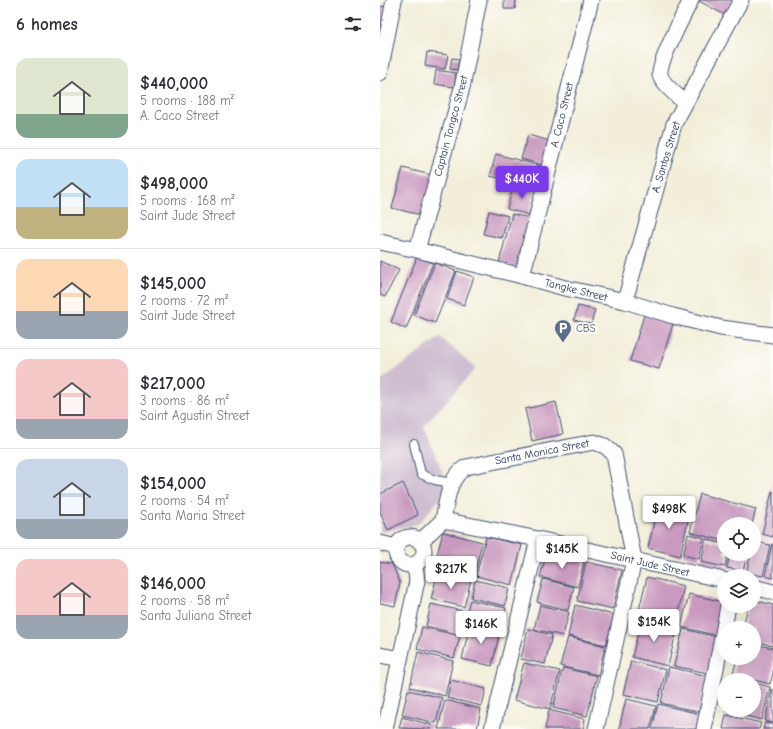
<!DOCTYPE html>
<html lang="en">
<head>
<meta charset="utf-8">
<style>
	body { margin:0; font-family:"Comic Neue",sans-serif; background:#f2f2f3; color:#2b2b33; height:100vh; display:flex; flex-direction:column; font-size:15px; white-space:nowrap }
	* { box-sizing:border-box; margin:0 }
	p { font-size:13px; color:#7c7c81 }
	.icon { flex:none; width:22px; height:22px; fill:none; stroke:currentColor; stroke-width:2; stroke-linecap:round; stroke-linejoin:round }
	.map { position:relative; flex:1; overflow:hidden }
	.drawer { display:flex; flex-direction:column; background:#fff; width:380px }
	.drawer>* { flex:none }
	.controls { position:absolute; left:337px; top:517px; display:grid; gap:8px }
	.controls a { display:grid; place-items:center; width:44px; height:44px; border-radius:50%; background:#fff; box-shadow:0 4px 16px #0002; font-size:20px }
	.price { position:absolute; translate:-50% -34px; padding:0 9px; border-radius:4px; background:#fff; color:#222; font-size:13px; line-height:26px; filter:drop-shadow(0 1px 2px #0008) }
	.price::after { content:''; position:absolute; left:50%; top:24px; width:12px; height:9px; margin-left:-6px; background:inherit; clip-path:polygon(0 0,100% 0,50% 100%) }
	.price.current { background:#7c3aed; color:#fff }
	ul { padding:0; list-style:none }
	li { display:flex; align-items:center; gap:12px; height:100px; padding:0 16px }
	li+li { border-top:1px solid #e1e1e2 }
	li span { display:grid; place-items:center; flex:none; width:112px; height:80px; border-radius:12px; color:#555 }
	li>.icon { margin-inline-start:auto }
	span .icon { width:48px; height:48px; fill:#fffc; stroke-width:1 }
	li b { font-size:17px }
	h2 { display:flex; justify-content:space-between; align-items:center; height:48px; padding:0 16px; font-size:17px }
	main { display:flex; flex:1; min-height:0 }
	.map>svg:first-child { display:block }
	.built { fill:#f1d0e2 }
	.industrial { fill:#cebed0 }
	.building { fill:#c999bf }
	.lines { fill:none; stroke-linecap:round; stroke-linejoin:round }
	.service-casing { stroke:#3b4c70; stroke-width:10 }
	.minor-casing { stroke:#3b4c70; stroke-width:17 }
	.service { stroke:#fff; stroke-width:8 }
	.minor { stroke:#fff; stroke-width:15 }
	.labels { text-anchor:middle; dominant-baseline:central; stroke-width:3.5; stroke-linejoin:round; paint-order:stroke }
	.street-label { font-size:11px; fill:#1b2f5e; stroke:#fdfcf7 }
	.service-label { font-size:11px; fill:#4e5e75; stroke:#fdfcf7; text-anchor:start }
</style>
</head>
<body>
<main>
<section class="drawer">
<h2>6 homes<svg class="icon" aria-label="filters" viewBox="0 0 24 24"><path d="M4 7h16M4 17h16"/><circle cx="9" cy="7" r="2"/><circle cx="15" cy="17" r="2"/></svg></h2>
<ul>
<li><span style="background:linear-gradient(#dfe7d0 70%,#7fa58c 0)"><svg class="icon" aria-label="home" viewBox="0 0 24 24"><path d="M3 11l9-7 9 7M6 9v11h12V9"/></svg></span><div><b>$440,000</b><p>5 rooms · 188 m²</p><p>A. Caco Street</p></div></li>
<li><span style="background:linear-gradient(#bfe0f5 60%,#c2b280 0)"><svg class="icon" aria-label="home" viewBox="0 0 24 24"><path d="M3 11l9-7 9 7M6 9v11h12V9"/></svg></span><div><b>$498,000</b><p>5 rooms · 168 m²</p><p>Saint Jude Street</p></div></li>
<li><span style="background:linear-gradient(#ffd9b3 65%,#9aa5b1 0)"><svg class="icon" aria-label="home" viewBox="0 0 24 24"><path d="M3 11l9-7 9 7M6 9v11h12V9"/></svg></span><div><b>$145,000</b><p>2 rooms · 72 m²</p><p>Saint Jude Street</p></div></li>
<li><span style="background:linear-gradient(#f6c9c9 75%,#9aa5b1 0)"><svg class="icon" aria-label="home" viewBox="0 0 24 24"><path d="M3 11l9-7 9 7M6 9v11h12V9"/></svg></span><div><b>$217,000</b><p>3 rooms · 86 m²</p><p>Saint Agustin Street</p></div></li>
<li><span style="background:linear-gradient(#c9d6e8 75%,#9aa5b1 0)"><svg class="icon" aria-label="home" viewBox="0 0 24 24"><path d="M3 11l9-7 9 7M6 9v11h12V9"/></svg></span><div><b>$154,000</b><p>2 rooms · 54 m²</p><p>Santa Maria Street</p></div></li>
<li><span style="background:linear-gradient(#f6c9c9 70%,#9aa5b1 0)"><svg class="icon" aria-label="home" viewBox="0 0 24 24"><path d="M3 11l9-7 9 7M6 9v11h12V9"/></svg></span><div><b>$146,000</b><p>2 rooms · 58 m²</p><p>Santa Juliana Street</p></div></li>
</ul>
</section>
<div class="map">
<svg width="393" height="729" viewBox="0 0 393 729">
	<rect width="100%" height="100%" fill="#fdfcf7"/>
	<filter id="ink" filterUnits="userSpaceOnUse"><feTurbulence type="fractalNoise" baseFrequency=".025" numOctaves="2"/><feDisplacementMap in="SourceGraphic" scale="8" xChannelSelector="R" yChannelSelector="G"/><feConvolveMatrix kernelMatrix="1 2 1 2 8 2 1 2 1" color-interpolation-filters="sRGB"/></filter>
	<filter id="wash" filterUnits="userSpaceOnUse"><feTurbulence type="fractalNoise" baseFrequency=".012" numOctaves="4" result="noise"/><feDisplacementMap in="SourceGraphic" scale="16" xChannelSelector="R" yChannelSelector="G"/><feGaussianBlur stdDeviation="0.9" result="paint"/><feColorMatrix in="noise" values="0 0 0 0 0 0 0 0 0 0 0 0 0 0 0 0 0 1.4 0 .05"/><feComposite in="paint" operator="in"/></filter>
	<g filter="url(#wash)">
		<rect width="100%" height="100%" fill="#f2eed9"/>
		<!-- built -->
		<path class="built" d="M393 479V587L374 583V576H366L372 554H374V548Z"/>
		<!-- industrial -->
		<path class="industrial" d="M60 337 96 368 44 426 65 479 63 495 38 524 0 532V381Z"/>
		<g id="blocks">
			<!-- building -->
			<path class="building" d="M124 0H136L135 9H124Z
				M317 0H353L345 15Z
				M0 6 7 7 4 27H0Z
				M47 52 68 55 65 69 45 66Z
				M72 58 79 59 77 70 70 69Z
				M56 70 76 73 74 87 54 84Z
				M148 135 170 141 163 165 141 159Z
				M116 154 164 167 158 188 110 176Z
				M23 168 55 176 45 216 12 208Z
				M134 184 156 190 149 215 127 209Z
				M109 211 128 216 122 238 103 234Z
				M132 214 150 218 137 268 119 263Z
				M37 257 53 263 26 329 11 322Z
				M0 261 19 270 5 297 0 295Z
				M55 263 76 271 55 323 34 315Z
				M77 271 94 277 84 305 67 299Z
				M198 306 215 310 211 324 194 320Z
				M264 315 293 324 279 369 250 361Z
				M176 402 183 434 152 441 145 409Z
				M23 483 38 515 8 530 0 512V494Z
				M392 491H393V537L382 534Z
				M320 494 376 509 372 524H344V541L310 532Z
				M278 505 310 512 300 556 268 548Z
				M63 532 102 542 94 576 54 566Z
				M308 534 324 538 319 559 303 555Z
				M106 537 142 545 132 585 96 576Z
				M326 539 344 544V554H348L345 567 321 562Z
				M376 542 390 545 383 576 366 573 371 554H374Z
				M392 544H393V578L385 576Z
				M167 552 204 562 198 587 160 577Z
				M350 554H367L363 571 347 568Z
				M0 562 12 564 20 583 15 606 0 603Z
				M206 562 242 570 233 609 197 601Z
				M58 572 91 580 84 607 51 599Z
				M267 577 304 586 295 627 257 618Z
				M163 579 194 587 188 610 157 602Z
				M95 580 129 588 125 606 91 598Z
				M309 594 344 602 339 636 301 627Z
				M90 600 126 608 121 627 85 619Z
				M374 600 393 605V646L374 641V628H363L368 606H374Z
				M51 604 83 611 77 634 46 626Z
				M160 605 189 612 183 636 154 629Z
				M195 605 234 615 226 645 188 636Z
				M261 620 297 629 288 666 252 657Z
				M90 624 120 631 112 666 82 659Z
				M42 627 80 636 74 658 37 649Z
				M148 629 172 635 165 664 141 659Z
				M303 629 341 638 332 674 294 666Z
				M188 637 225 646 218 675 180 666Z
				M374 644 393 648V673L390 684 353 675 357 658H374Z
				M38 652 73 661 65 696 30 687Z
				M251 661 286 670 278 702 243 694Z
				M144 663 180 671 170 709 134 700Z
				M289 667 328 676 319 712 281 703Z
				M183 668 217 676 207 716 173 708Z
				M71 680 106 689 102 706 67 698Z
				M374 683 390 687 382 720 345 711 346 710H374Z
				M392 689H393V723L385 721Z
				M28 690 62 698 56 723 22 715Z
				M246 699 276 706 270 729H239Z
				M65 700 101 709 97 729H58Z
				M278 704 320 714 316 729H272Z
				M169 710 205 719 203 729H165Z
				M346 715 381 723 379 729H343Z
				M22 717 52 725 51 729 19 728Z
				M385 723 393 724V729H383Z"/>
		</g>
	</g>
	<g filter="url(#ink)">
		<use href="#blocks" fill-opacity="0" stroke="#3b4c70" stroke-width="1"/>
		<g class="lines">
			<!-- service casing -->
			<g class="service-casing">
				<path id="service" d="M34 444 41 474 55 480 72 483"/>
			</g>
			<!-- minor casing -->
			<g class="minor-casing">
				<path id="minor" d="M0 73 14 0
					M305 103C298 96 282 84 280 75 278 64 305 12 311 0
					M0 242 37 250 142 276 185 288 245 301 293 316 341 328 393 335
					M37 250 82 88 99 0
					M142 276 211 0
					M245 301 294 124 361 0
					M63 520C67 501 68 478 86 467L214 442 225 446 234 454 254 560 216 729
					M63 520 158 539 344 580
					M16 551a14 14 0 1 1 28 0a14 14 0 1 1-28 0Z
					M40 542 63 520
					M0 543 16 547
					M374 587 393 592
					M344 628 348 606
					M0 655 20 659
					M5 729 37 581 36 572 32 565
					M112 729 158 539
					M324 729 344 628"/>
			</g>
			<!-- service -->
			<use href="#service" class="service"/>
			<!-- minor -->
			<use href="#minor" class="minor"/>
		</g>
	</g>
	<!-- icons -->
	<defs>
		<g id="parking-pin" transform="scale(0.9)"><path d="M0 17L-7.5 6A9.5 9.5 0 1 1 7.5 6Z" fill="#5c6f8a" stroke="#fdfcf7"/><path d="M-3.5-5.5H1a3.5 3.5 0 0 1 0 7H-1V5.5H-3.5ZM-1-3.4V-.6H.8a1.4 1.4 0 0 0 0-2.8Z" fill="#fff"/></g>
	</defs>
	<g fill-rule="evenodd">
		<use href="#parking-pin" x="183" y="328"/>
	</g>
	<g class="labels">
		<!-- street labels -->
		<g class="street-label">
			<text transform="translate(182 115) rotate(-76)">A. Caco Street</text>
			<text transform="translate(71 126) rotate(-75)">Captain Tongco Street</text>
			<text transform="translate(286 157) rotate(-73)">A. Santos Street</text>
			<text transform="translate(196 290) rotate(14)">Tangke Street</text>
			<text transform="translate(162 452) rotate(-11)">Santa Monica Street</text>
			<text transform="translate(270 564) rotate(13)">Saint Jude Street</text>
		</g>
		<!-- service labels -->
		<g class="service-label">
			<text x="196" y="328">CBS</text>
		</g>
	</g>
</svg>
<div class="controls">
<a><svg class="icon" aria-label="locate" viewBox="0 0 24 24"><circle cx="12" cy="12" r="6"/><path d="M12 2v4M12 18v4M2 12h4M18 12h4"/></svg></a>
<a><svg class="icon" aria-label="layers" viewBox="0 0 24 24"><path d="M12 4l9 5-9 5-9-5zM3 14l9 5 9-5"/></svg></a>
<a>+</a>
<a>−</a>
</div>
<b class="price current" style="left:142px;top:200px">$440K</b>
<b class="price" style="left:289px;top:530px">$498K</b>
<b class="price" style="left:182px;top:570px">$145K</b>
<b class="price" style="left:71px;top:590px">$217K</b>
<b class="price" style="left:274px;top:643px">$154K</b>
<b class="price" style="left:101px;top:645px">$146K</b>
</div>
</main>
</body>
</html>
